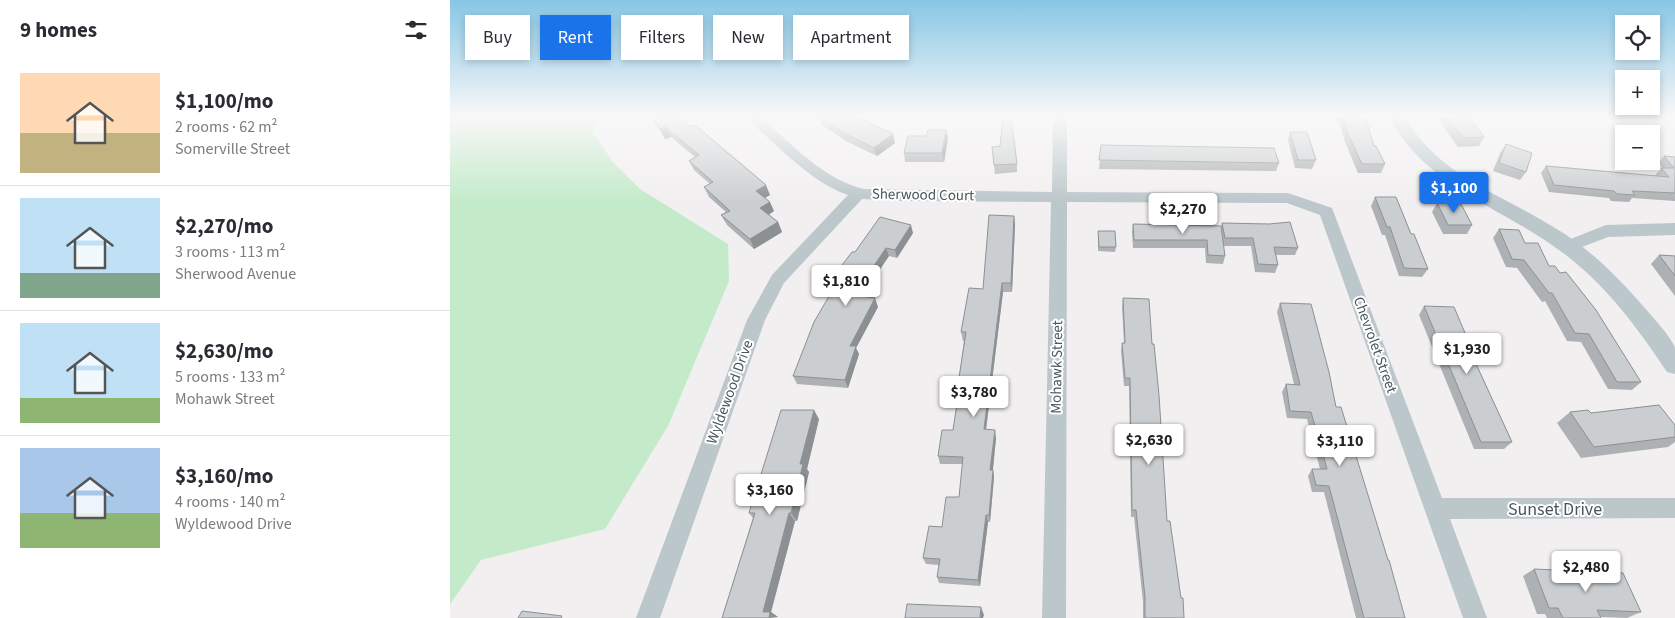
<!DOCTYPE html>
<html lang="en">
<head>
<meta charset="utf-8">
<style>
	body { margin:0; font-family:"Source Sans 3",sans-serif; background:#f2f2f3; color:#2b2b33; height:100vh; display:flex; flex-direction:column; font-size:19px; white-space:nowrap }
	* { box-sizing:border-box; margin:0 }
	p { font-size:16px; color:#7c7c81 }
	.icon { flex:none; width:28px; height:28px; fill:none; stroke:currentColor; stroke-width:2; stroke-linecap:round; stroke-linejoin:round }
	.map { position:relative; flex:1; overflow:hidden }
	.panel { display:flex; flex-direction:column; background:#fff; width:450px }
	.panel>* { flex:none }
	.top-card { position:absolute; left:15px; top:15px; width:475px; height:45px; display:flex; gap:10px }
	.fabs { position:absolute; left:1165px; top:15px; display:grid; gap:10px }
	.fabs a { display:grid; place-items:center; width:45px; height:45px; border-radius:0px; background:#fff; box-shadow:0 2px 8px #0003; font-size:25px }
	.price { position:absolute; translate:-50% -42px; padding:0 11px; border-radius:5px; background:#fff; color:#222; font-size:16px; line-height:32px; filter:drop-shadow(0 1px 2px #0008) }
	.price::after { content:''; position:absolute; left:50%; top:30px; width:15px; height:11px; margin-left:-8px; background:inherit; clip-path:polygon(0 0,100% 0,50% 100%) }
	.price.active { background:#1a73e8; color:#fff }
	ul { padding:0; list-style:none }
	li { display:flex; align-items:center; gap:15px; height:125px; padding:0 20px }
	li+li { border-top:1px solid #e1e1e2 }
	li span { display:grid; place-items:center; flex:none; width:140px; height:100px; border-radius:0px; color:#555 }
	li>.icon { margin-inline-start:auto }
	span .icon { width:60px; height:60px; fill:#fffc; stroke-width:1 }
	li b { font-size:21px }
	h2 { display:flex; justify-content:space-between; align-items:center; height:60px; padding:0 20px; font-size:21px }
	.chip { padding:0 18px; border-radius:0px; background:#fff; box-shadow:0 2px 8px #0003; font-size:18px; line-height:45px }
	.chip.active { background:#1a73e8; color:#fff }
	main { display:flex; flex:1; min-height:0 }
	.map>svg:first-child { display:block }
	.green { fill:#c3eac9 }
	.lines { fill:none; stroke-linecap:round; stroke-linejoin:round }
	.minor { fill:#bcc7cb; fill-rule:evenodd }
	.tertiary { fill:#bcc7cb; fill-rule:evenodd }
	.wall { fill:#aeb1b3 }
	.shaded-wall { fill:#8d9092 }
	.building { fill:#caced0; stroke:#8d9092 }
	.labels { text-anchor:middle; dominant-baseline:central; stroke-width:4; stroke-linejoin:round; paint-order:stroke }
	.street-label { font-size:15px; fill:#49575b; stroke:#fff }
	.near-street-label { font-size:18px; fill:#49575b; stroke:#fff }
</style>
</head>
<body>
<main>
<section class="panel">
<h2>9 homes<svg class="icon" aria-label="filters" viewBox="0 0 24 24"><path d="M4 7h16M4 17h16"/><circle cx="9" cy="7" r="2"/><circle cx="15" cy="17" r="2"/></svg></h2>
<ul>
<li><span style="background:linear-gradient(#ffd9b3 60%,#c2b280 0)"><svg class="icon" aria-label="home" viewBox="0 0 24 24"><path d="M3 11l9-7 9 7M6 9v11h12V9"/></svg></span><div><b>$1,100/mo</b><p>2 rooms · 62 m²</p><p>Somerville Street</p></div></li>
<li><span style="background:linear-gradient(#bfe0f5 75%,#7fa58c 0)"><svg class="icon" aria-label="home" viewBox="0 0 24 24"><path d="M3 11l9-7 9 7M6 9v11h12V9"/></svg></span><div><b>$2,270/mo</b><p>3 rooms · 113 m²</p><p>Sherwood Avenue</p></div></li>
<li><span style="background:linear-gradient(#bfe0f5 75%,#8fb573 0)"><svg class="icon" aria-label="home" viewBox="0 0 24 24"><path d="M3 11l9-7 9 7M6 9v11h12V9"/></svg></span><div><b>$2,630/mo</b><p>5 rooms · 133 m²</p><p>Mohawk Street</p></div></li>
<li><span style="background:linear-gradient(#a9c7e8 65%,#8fb573 0)"><svg class="icon" aria-label="home" viewBox="0 0 24 24"><path d="M3 11l9-7 9 7M6 9v11h12V9"/></svg></span><div><b>$3,160/mo</b><p>4 rooms · 140 m²</p><p>Wyldewood Drive</p></div></li>
</ul>
</section>
<div class="map">
<svg width="1225" height="618" viewBox="0 0 1225 618">
	<rect width="100%" height="100%" fill="#f2eff0"/>
	<!-- green -->
	<path class="green" d="M0 116H148L143 132 162 161 190 189 278 244 279 281 218 426 155 529 31 560 0 604Z"/>
	<g class="lines">
		<!-- minor -->
		<path class="minor" d="M295 116H310C340 143 374 180 414 189L602 192 603 116H617V192L838 193 882 208 992 498H1225V518L1000 519 1037 618H1013L870 215 837 203 617 202 616 618H592L601 202 451 201 412 199 334 283 315 320 210 618H186L297 320 322 275 398 195C367 184 341 159 318 138 311 131 302 124 295 116Z
			M1225 223V235L1158 237 1119 252 1113 250 1111 246 1113 242 1156 225Z"/>
		<!-- tertiary -->
		<path class="tertiary" d="M939 116H955C985 174 1053 195 1105 228 1139 248 1167 276 1193 306 1200 314 1223 339 1225 348 1225 355 1225 366 1225 374L1217 372C1187 327 1154 282 1109 250 1051 207 973 185 939 116Z"/>
	</g>
	<!-- wall -->
	<path class="wall" d="M201 116H233L240 127 320 195 315 198 324 211 319 215 328 222 332 232 304 249 277 225 271 215 276 212 259 197 254 187 260 184 244 170 239 161 245 157 221 137 215 139Z
		M365 116H406L407 117 445 143 427 156 396 141 372 125 370 120Z
		M884 116H911L924 146 935 164 931 173H908L895 142 889 121H885Z
		M986 116H1018L1034 137 1029 146 1008 147Z
		M496 130 498 138 494 162H455L454 153 476 136Z
		M840 132 866 160 862 169 845 168 838 140Z
		M1056 144 1076 172 1070 180 1043 171 1050 153Z
		M651 145 829 163 826 171 649 169Z
		M542 147 567 164V172L545 174Z
		M1214 156 1225 157V201L1182 198 1179 202 1161 201 1159 198 1099 192 1091 173 1096 166 1206 176 1205 175 1211 168H1212L1208 163Z
		M925 197 961 234 978 269 972 277 949 276 935 235H932L921 206Z
		M987 203 1022 225 1017 234H993L982 212Z
		M564 216 565 225 562 292H553L536 430 546 438 543 470 544 477 540 522H538L530 586 489 583 487 577 489 565 476 564 473 558 492 527 509 497 513 464H490L488 456 503 430 508 397 507 391 514 341H513L511 332 533 289Z
		M772 223 848 248 845 255H826L828 265 825 273 805 272 801 246H773L775 256 773 264 756 263 755 248H683L682 232 683 224 771 226Z
		M1049 229 1075 243 1099 266 1191 382 1182 390 1158 389 1131 342 1117 341 1095 301 1092 302 1067 268 1056 267 1043 238Z
		M463 233 447 258 439 256 412 296 428 307 406 348 409 354 398 388 347 384 343 376 386 284 383 277 405 252Z
		M648 235 666 247 665 252 648 251Z
		M1209 255 1225 256V296L1201 264Z
		M673 298 702 344 717 521 734 618H693V602L684 517H681L679 386H674L671 351 672 343H674L672 307Z
		M830 303 886 407 955 618H906L874 492H862L858 476 862 469H870L857 419 837 418 832 392 836 384H844L827 312Z
		M974 306 1018 340 1016 342 1062 442 1054 449H1024L969 315Z
		M1120 412 1141 413 1225 425V442L1218 447 1131 458 1107 423Z
		M369 419 357 469 359 472 347 521H345L321 612 328 617 272 618 303 518 299 513Z
		M1084 569 1191 612 1177 618 1151 617V618H1097L1095 614H1087L1073 576Z"/>
	<!-- shaded-wall -->
	<path class="shaded-wall" d="M215 127 221 137 215 139 210 129Z
		M496 130 498 138 494 162 492 153Z
		M443 134 445 143 427 156 424 148Z
		M316 185 320 195 311 200 306 191Z
		M320 202 324 211 314 217 310 208Z
		M564 216 565 225 562 292 561 283Z
		M328 222 332 232 304 249 300 239Z
		M461 225 463 233 447 258 445 250Z
		M436 248 439 256 407 303 404 295Z
		M552 283 553 292 535 437 534 429Z
		M425 298 428 307 406 348 409 354 398 388 395 380 400 346Z
		M364 410 369 419 357 469 359 472 347 521 341 513 350 464Z
		M545 430 546 438 542 477 540 470Z
		M543 470 544 477 540 522 539 515Z
		M339 513 345 521 321 612 328 617 319 618 313 612Z
		M536 515 538 522 530 586 528 580Z
		M531 607 534 615 533 618H530Z"/>
	<!-- building -->
	<path class="building" d="M202 116H233L240 127 245 125 316 185 306 191 320 202 310 208 328 222 300 239 271 215 280 211 254 187 263 182 239 161 249 155 215 127 210 129Z
		M369 116H405L443 134 424 148 394 133Z
		M553 116H561L567 164 544 165 542 147 550 146Z
		M893 116H911L912 120H916L924 146H926L935 164H912L898 134Z
		M996 116H1018L1034 137 1013 138Z
		M478 130H496L492 153H454L458 136H476Z
		M840 132H857L866 160H848Z
		M1056 144 1082 153 1076 172 1049 163Z
		M651 145 824 148 829 163 649 160Z
		M1214 156 1225 157V193L1182 191 1185 195 1167 194 1164 191 1104 185 1096 166 1219 177 1211 168H1224Z
		M925 197H946L961 234H964L978 269 954 268 940 227H937Z
		M987 203 1011 204 1022 225H998Z
		M539 215 564 216 561 283H552L534 429 545 430 540 470H543L539 515H536L528 580 487 577 490 559 473 558 479 526 492 527 496 497H509L513 457 488 456 492 430H503L509 391H507L516 332H511L519 288 533 289Z
		M430 217 461 225 445 250 436 248 404 295 425 298 400 346H406L395 380 343 376 364 322 389 279 383 277 402 252H405Z
		M840 222 848 248 824 247 828 265 808 264 803 238H775L772 223 819 224Z
		M683 224 771 226 775 256 758 255 757 240H684Z
		M1049 229 1069 230 1075 243H1088L1099 266H1105L1110 273 1116 272 1146 310 1191 382H1167L1139 334 1125 333 1102 293H1099L1074 260 1062 259Z
		M648 231H665L666 247H649Z
		M1209 255 1225 256V276Z
		M673 298 699 299 702 344H704L709 395 717 521H720L731 598H733L734 618H695V597L686 510H682L680 378H675L672 343H675Z
		M830 303 861 304 879 372 886 407H891L938 560H939L955 618H914L879 486 866 485 862 469H877L861 412 840 411 836 384 850 385Z
		M974 306 1004 307 1018 340H1015L1062 442H1031Z
		M1209 405 1225 425V437L1144 447 1120 412 1138 410 1141 413Z
		M331 410H364L350 464H353L341 513H339L313 612H320L319 618H272L305 513H299Z
		M1084 569 1173 573 1191 612 1147 610 1151 618H1113L1108 608H1099Z
		M457 604 531 607 530 618H455Z
		M72 611 112 616 111 618H68Z"/>
	<!-- sky -->
	<linearGradient id="sky" x2="0" y2="1"><stop stop-color="#87c6e5"/><stop offset="0.57" stop-color="#f9f8f8"/><stop offset="1" stop-color="#f9f8f8" stop-opacity="0"/></linearGradient>
	<rect width="1225" height="203" fill="url(#sky)"/>
	<g class="labels">
		<!-- street labels -->
		<g class="street-label">
			<text transform="translate(473 195) rotate(1)">Sherwood Court</text>
			<text transform="translate(925 345) rotate(70)">Chevrolet Street</text>
			<text transform="translate(607 367) rotate(-89)">Mohawk Street</text>
			<text transform="translate(280 392) rotate(-70)">Wyldewood Drive</text>
		</g>
		<!-- near-street labels -->
		<g class="near-street-label">
			<text x="1105" y="509">Sunset Drive</text>
		</g>
	</g>
</svg>
<div class="fabs">
<a><svg class="icon" aria-label="locate" viewBox="0 0 24 24"><circle cx="12" cy="12" r="6"/><path d="M12 2v4M12 18v4M2 12h4M18 12h4"/></svg></a>
<a>+</a>
<a>−</a>
</div>
<b class="price active" style="left:1004px;top:214px">$1,100</b>
<b class="price" style="left:733px;top:235px">$2,270</b>
<b class="price" style="left:396px;top:307px">$1,810</b>
<b class="price" style="left:1017px;top:375px">$1,930</b>
<b class="price" style="left:524px;top:418px">$3,780</b>
<b class="price" style="left:699px;top:466px">$2,630</b>
<b class="price" style="left:890px;top:467px">$3,110</b>
<b class="price" style="left:320px;top:516px">$3,160</b>
<b class="price" style="left:1136px;top:593px">$2,480</b>
<div class="top-card">
<a class="chip">Buy</a>
<a class="chip active">Rent</a>
<a class="chip">Filters</a>
<a class="chip">New</a>
<a class="chip">Apartment</a>
</div>
</div>
</main>
</body>
</html>
